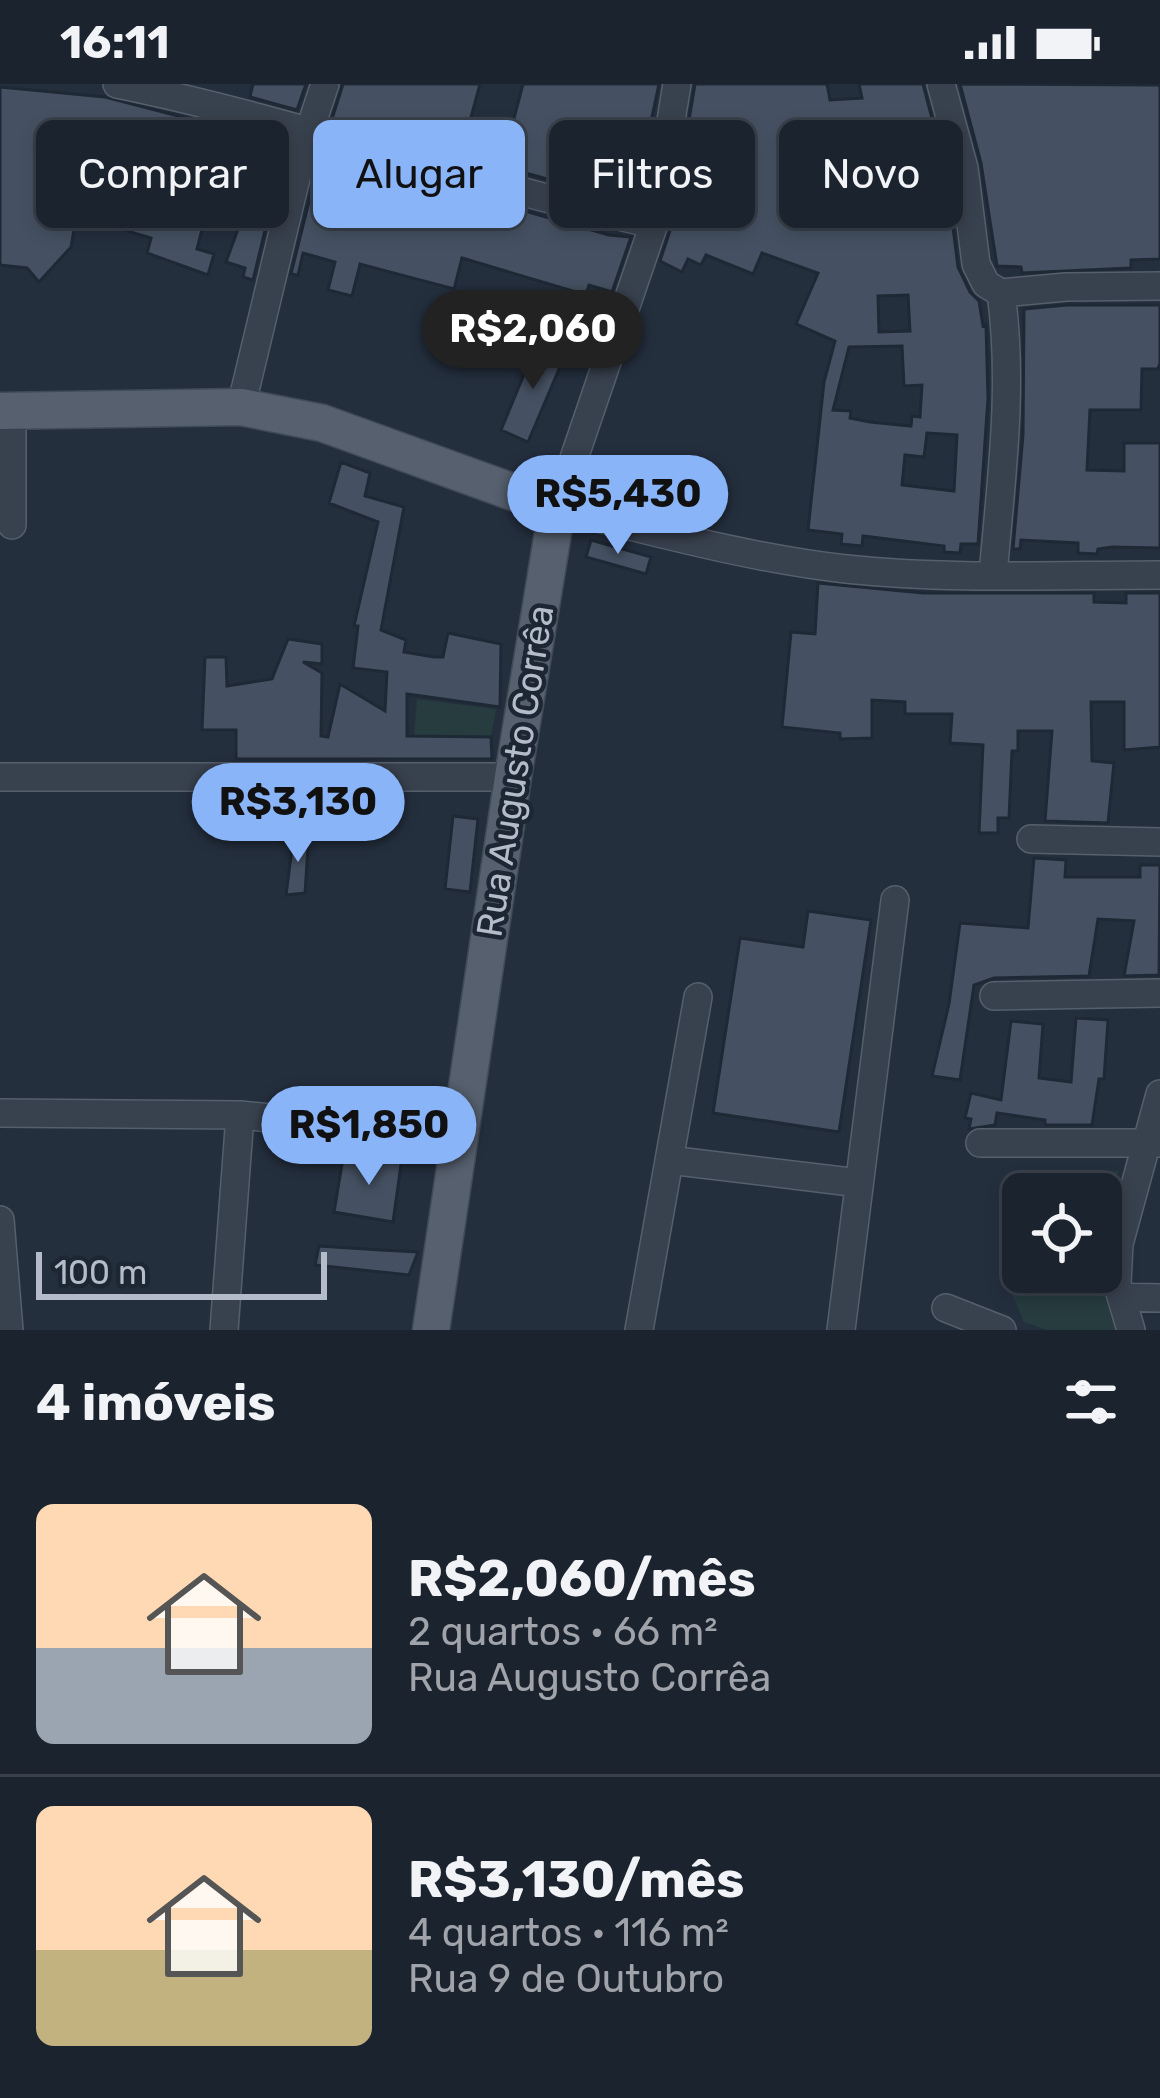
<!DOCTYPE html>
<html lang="pt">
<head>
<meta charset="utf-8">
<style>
	body { margin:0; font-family:Rubik,sans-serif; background:#242b36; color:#f1f3f6; height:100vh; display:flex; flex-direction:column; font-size:45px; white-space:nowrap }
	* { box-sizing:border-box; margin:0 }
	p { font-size:39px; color:#a0a4aa }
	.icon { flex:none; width:66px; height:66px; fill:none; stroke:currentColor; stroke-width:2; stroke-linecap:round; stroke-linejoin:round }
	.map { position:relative; height:1246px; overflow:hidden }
	.details { display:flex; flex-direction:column; background:#1b232e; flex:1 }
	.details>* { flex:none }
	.hud { position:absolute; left:36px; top:36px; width:1089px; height:108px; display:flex; gap:24px }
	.tools { position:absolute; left:1002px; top:1089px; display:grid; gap:24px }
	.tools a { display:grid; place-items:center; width:120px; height:120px; border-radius:18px; background:#1b232e; box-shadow:0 6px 18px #0003,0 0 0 3px #39404a; font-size:60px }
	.scale { position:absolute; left:36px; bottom:30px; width:291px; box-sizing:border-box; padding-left:12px; border:6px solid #b4bcc9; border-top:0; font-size:33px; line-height:42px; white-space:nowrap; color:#b4bcc9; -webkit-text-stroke:9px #1d2633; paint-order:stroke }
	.price { position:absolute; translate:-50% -102px; padding:0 27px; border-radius:42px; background:#8ab4f8; color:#111; font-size:39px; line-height:78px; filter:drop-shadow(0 3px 6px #0008) }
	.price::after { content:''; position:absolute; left:50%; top:72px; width:36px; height:27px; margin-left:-18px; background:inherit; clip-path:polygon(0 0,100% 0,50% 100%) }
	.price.active { background:#222; color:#fff }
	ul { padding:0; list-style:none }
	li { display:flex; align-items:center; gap:36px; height:300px; padding:0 36px }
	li+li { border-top:3px solid #39404a }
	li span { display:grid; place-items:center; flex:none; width:336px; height:240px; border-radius:18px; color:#555 }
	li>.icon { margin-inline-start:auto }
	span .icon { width:144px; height:144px; fill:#fffc; stroke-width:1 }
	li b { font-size:51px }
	h2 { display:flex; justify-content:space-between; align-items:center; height:144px; padding:0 36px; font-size:51px }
	.pill { padding:0 42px; border-radius:18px; background:#1b232e; box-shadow:0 6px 18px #0003,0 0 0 3px #39404a; font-size:42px; line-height:108px }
	.pill.active { background:#8ab4f8; color:#111 }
	.status { display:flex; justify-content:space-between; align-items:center; height:84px; padding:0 60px; background:#1b232e; direction:ltr }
	.status svg { height:33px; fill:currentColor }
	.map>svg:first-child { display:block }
	.green { fill:#263c3f }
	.building { fill:#455162; stroke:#1f2835; stroke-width:3; fill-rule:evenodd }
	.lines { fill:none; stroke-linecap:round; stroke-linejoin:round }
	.minor-casing { stroke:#565f6c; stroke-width:30 }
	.major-casing { stroke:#414a57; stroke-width:39 }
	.minor { stroke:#38414e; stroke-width:27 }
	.major { stroke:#56606e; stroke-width:36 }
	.labels { text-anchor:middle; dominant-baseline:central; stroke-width:9; stroke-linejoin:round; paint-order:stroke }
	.street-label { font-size:36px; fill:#b4bcc9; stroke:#1d2633 }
</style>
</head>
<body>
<div class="status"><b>16:11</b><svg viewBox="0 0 49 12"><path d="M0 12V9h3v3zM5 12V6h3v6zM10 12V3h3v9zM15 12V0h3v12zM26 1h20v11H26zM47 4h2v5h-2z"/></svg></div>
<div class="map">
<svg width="1160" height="1246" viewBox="0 0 1160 1246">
	<rect width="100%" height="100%" fill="#242f3e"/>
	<!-- green -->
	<path class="green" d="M417 615 496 625 491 653 414 651Z
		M1119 1087 1112 1102 1101 1110H1023V1188H1098L1115 1246H1046L1024 1238 1002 1188 1023 1090Z"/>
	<!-- building -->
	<path class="building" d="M253 0H306L297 26 250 13Z
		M343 0H480L467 48 508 57 523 0H659L635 113 591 107 518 87 519 83 478 73V77L332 35Z
		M695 0H827L830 16 862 14 859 0H923L946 88 958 183 970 208 979 217 983 242 986 241 988 314 978 460H961L960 469 944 468V462L863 452 862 462 841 460 842 450 808 446 824 298 835 257 796 240 818 189 762 169 753 190 706 171 701 181 688 175 682 188 660 177 684 104 678 102ZM857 49 860 99 820 90 825 52ZM908 211 910 247 879 248 878 212ZM902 262 904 302 922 301 920 333 912 332 911 342 870 338 850 334 851 327 833 326 849 263ZM927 349 957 351 954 407 902 401 905 371 924 373Z
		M960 0 1160 1V175L1131 176V184L1022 189 1021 183 997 182 981 79Z
		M0 3 105 13 286 60 253 196 243 193 245 184 226 178 238 145 204 138 197 165 214 170 208 191 147 169 151 154 127 147 144 85 87 73 71 163 39 198 27 184 0 181Z
		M321 69 609 151 631 153 612 208 589 201 586 211 462 174 454 205 360 180 352 212 328 206 335 178 303 169 298 191 291 190Z
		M1067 221H1160V279L1158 285H1142L1141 326H1090L1087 386 1124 387V359H1160V464L1112 463 1098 465 1097 470 1078 469V459L1021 456 1020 465H1013L1023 351 1024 225Z
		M537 259 565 271 528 358 501 346Z
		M341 378 370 389 365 412 404 423 381 546 406 556 404 568 434 573H443L448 549 501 560 500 623 407 610V652L491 653 492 675H236V646H202L205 573H226L227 602 272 595 288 555 322 560V580L303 578 322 589 321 652 328 653 340 600 385 627 387 588 353 584 358 542H354L378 438 329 419Z
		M591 456 651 473 646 490 586 473Z
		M818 499 923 509H1094V518L1126 519V509H1160V663L1124 666V618H1091L1092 677 1114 679 1108 739 1045 737 1052 647H1018V667H1012L1009 734H998V749H979L983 661 950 659 952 630H905V618L872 616V654L840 655V649L782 643 791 548 815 550Z
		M453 732 478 735 470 808 445 805Z
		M294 749H309L305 809 286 811Z
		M1034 774 1066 776 1065 793H1140V781H1160L1159 891 1124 892 1134 837 1098 835 1089 892 994 894 974 901 960 996 932 992 949 920 960 839 1028 844Z
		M808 827 871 836 839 1048 713 1029 740 854 803 863Z
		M1076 934 1108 936 1104 995H1099L1092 1041H1045V1036L997 1029 995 1041 969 1045 971 1035 965 1034 971 1009 1001 1016 1011 937 1043 940 1039 994 1071 998Z
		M343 1074H402L393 1138 334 1128Z
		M319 1162 381 1166 418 1168 409 1191 315 1181Z"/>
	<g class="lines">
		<!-- minor casing -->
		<g class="minor-casing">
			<path id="minor" d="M117 0C299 37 473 101 654 140
				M677 0 654 140 557 424C652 447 748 474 846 485 950 496 1056 491 1160 491
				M941 0 964 84 976 180 986 200 1001 209C1014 303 1001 397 993 491
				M1001 209 1066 203 1160 202
				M241 323 302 69 325 0
				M12 326V441
				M0 693H513
				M1031 755 1160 758
				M994 912 1160 909
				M0 1029 240 1031 458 1052
				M980 1059H1160
				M669 1076 859 1099
				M0 1136 9 1246
				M1121 1213 1160 1214
				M946 1224 1002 1246
				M224 1246 240 1031
				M639 1246 698 913
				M841 1246 895 816
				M1131 1246 1117 1199 1119 1160 1160 1010"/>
		</g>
		<!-- major casing -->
		<g class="major-casing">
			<path id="major" d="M0 327 241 323 322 339 557 424 513 693 431 1246"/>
		</g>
		<!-- minor -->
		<use href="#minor" class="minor"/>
		<!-- major -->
		<use href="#major" class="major"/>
	</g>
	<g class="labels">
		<!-- street labels -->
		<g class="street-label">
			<text transform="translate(515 687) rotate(-81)">Rua Augusto Corrêa</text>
		</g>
	</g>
</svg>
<div class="tools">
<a><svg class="icon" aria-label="locate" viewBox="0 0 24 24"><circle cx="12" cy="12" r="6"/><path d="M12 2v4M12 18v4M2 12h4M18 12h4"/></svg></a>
</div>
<div class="scale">100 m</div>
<b class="price active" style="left:533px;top:308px">R$2,060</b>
<b class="price" style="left:618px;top:473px">R$5,430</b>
<b class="price" style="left:298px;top:781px">R$3,130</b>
<b class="price" style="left:369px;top:1104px">R$1,850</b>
<div class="hud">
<a class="pill">Comprar</a>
<a class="pill active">Alugar</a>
<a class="pill">Filtros</a>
<a class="pill">Novo</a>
</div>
</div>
<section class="details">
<h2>4 imóveis<svg class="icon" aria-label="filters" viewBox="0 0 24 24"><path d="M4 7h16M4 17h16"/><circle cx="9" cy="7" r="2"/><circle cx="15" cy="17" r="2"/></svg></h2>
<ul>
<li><span style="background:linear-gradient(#ffd9b3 60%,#9aa5b1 0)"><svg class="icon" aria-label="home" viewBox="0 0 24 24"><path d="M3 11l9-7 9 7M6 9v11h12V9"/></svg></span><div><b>R$2,060/mês</b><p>2 quartos · 66 m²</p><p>Rua Augusto Corrêa</p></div></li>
<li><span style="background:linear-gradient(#ffd9b3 60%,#c2b280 0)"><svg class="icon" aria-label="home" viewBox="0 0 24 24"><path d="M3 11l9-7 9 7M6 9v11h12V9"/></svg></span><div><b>R$3,130/mês</b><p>4 quartos · 116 m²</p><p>Rua 9 de Outubro</p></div></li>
</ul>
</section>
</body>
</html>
